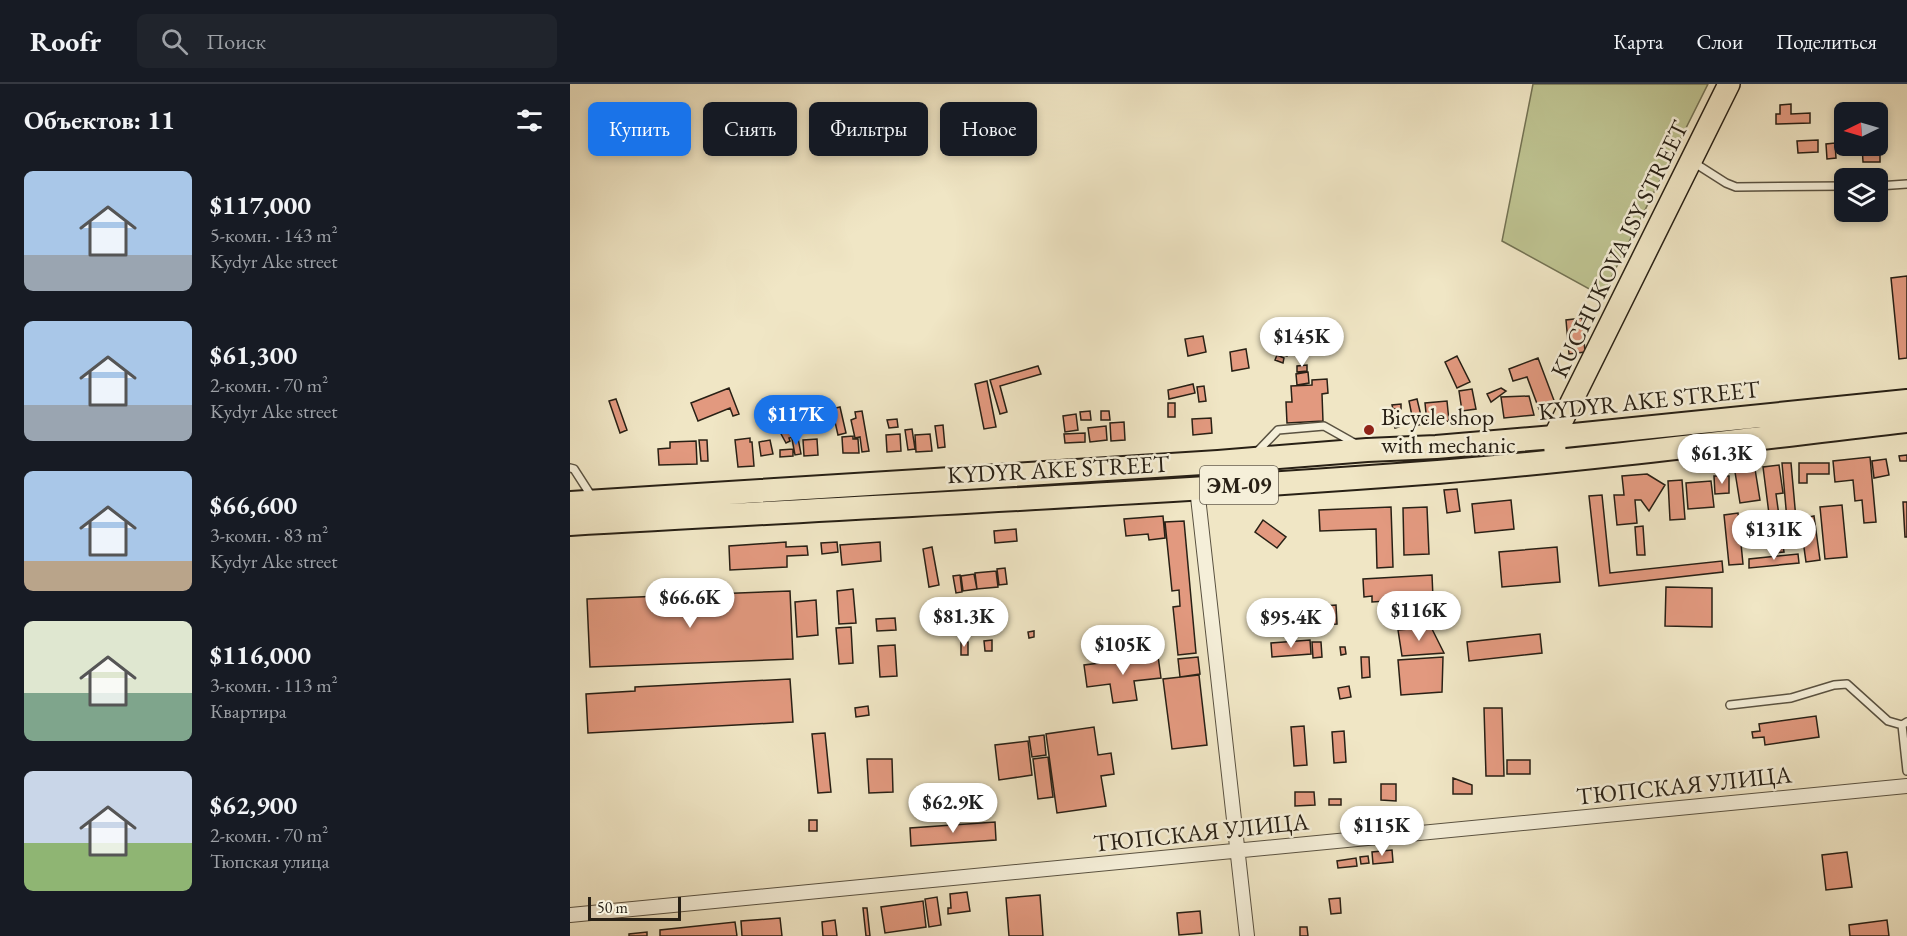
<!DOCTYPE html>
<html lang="ru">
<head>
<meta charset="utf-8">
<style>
	body { margin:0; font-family:"EB Garamond",serif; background:#20242c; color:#f1f3f6; height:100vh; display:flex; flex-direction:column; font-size:22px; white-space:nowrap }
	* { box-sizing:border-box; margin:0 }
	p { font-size:20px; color:#9ea1a6 }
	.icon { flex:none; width:33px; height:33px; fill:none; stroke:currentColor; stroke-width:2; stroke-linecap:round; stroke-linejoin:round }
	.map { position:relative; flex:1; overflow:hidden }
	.details { display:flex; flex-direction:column; background:#171b24; width:570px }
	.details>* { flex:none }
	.guide { position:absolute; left:18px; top:18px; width:570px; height:54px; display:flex; gap:12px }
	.needle { width:39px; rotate:265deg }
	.fabs { position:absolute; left:1264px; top:18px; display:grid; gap:12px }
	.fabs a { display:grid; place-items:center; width:54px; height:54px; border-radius:9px; background:#171b24; box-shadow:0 3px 9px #0003; font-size:30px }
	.scale { position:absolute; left:18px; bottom:15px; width:93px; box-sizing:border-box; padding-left:6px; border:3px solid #282015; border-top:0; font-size:16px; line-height:21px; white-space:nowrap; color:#282015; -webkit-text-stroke:4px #f5efd9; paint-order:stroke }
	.price { position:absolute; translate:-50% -51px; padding:0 14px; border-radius:21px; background:#fff; color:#222; font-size:20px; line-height:39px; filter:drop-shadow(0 2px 3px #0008) }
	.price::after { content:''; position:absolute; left:50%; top:36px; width:18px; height:14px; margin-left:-9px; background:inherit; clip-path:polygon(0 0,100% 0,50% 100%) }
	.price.on { background:#1a73e8; color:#fff }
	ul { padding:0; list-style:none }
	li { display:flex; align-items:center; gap:18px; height:150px; padding:0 24px }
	li span { display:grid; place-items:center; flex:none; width:168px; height:120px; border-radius:9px; color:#555 }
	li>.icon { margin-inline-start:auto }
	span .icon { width:72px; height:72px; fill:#fffc; stroke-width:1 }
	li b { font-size:26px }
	h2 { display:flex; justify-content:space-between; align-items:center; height:72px; padding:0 24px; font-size:26px }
	.pill { padding:0 21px; border-radius:9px; background:#171b24; box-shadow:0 3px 9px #0003; font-size:21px; line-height:54px }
	.pill.on { background:#1a73e8; color:#fff }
	header { display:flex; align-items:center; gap:36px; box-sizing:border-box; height:84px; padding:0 30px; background:#171b24; border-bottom:2px solid #363941 }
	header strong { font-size:28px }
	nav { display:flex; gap:33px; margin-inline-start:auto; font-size:21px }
	.search { width:420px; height:54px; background:#20242c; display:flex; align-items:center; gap:15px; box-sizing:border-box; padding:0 21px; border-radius:9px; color:#9ea1a6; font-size:22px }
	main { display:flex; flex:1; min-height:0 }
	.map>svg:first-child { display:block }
	.green { fill:#bec391; stroke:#737253; stroke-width:1.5 }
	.building { fill:#e2997f; stroke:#282015; stroke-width:1.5 }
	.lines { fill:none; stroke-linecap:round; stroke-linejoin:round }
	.service-casing { stroke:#5a5241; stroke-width:10 }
	.minor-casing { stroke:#5a5241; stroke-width:16 }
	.primary-casing { stroke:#282015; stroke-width:24 }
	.trunk-casing { stroke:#282015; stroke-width:26 }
	.service { stroke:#f5efd9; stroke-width:7 }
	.minor { stroke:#f5efd9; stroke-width:14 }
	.primary { stroke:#f0e6c5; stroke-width:21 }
	.trunk { stroke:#f0e6c5; stroke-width:22 }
	.poi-dot { fill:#8f2418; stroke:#f5efd9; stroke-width:2 }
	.labels { text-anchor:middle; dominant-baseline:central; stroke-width:5; stroke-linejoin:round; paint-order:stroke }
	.shield { fill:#f5efd9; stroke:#665e50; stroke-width:1.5 }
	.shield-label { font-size:22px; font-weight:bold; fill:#282015 }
	.street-label { font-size:24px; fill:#282015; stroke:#f5efd9 }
	.poi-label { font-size:24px; fill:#282015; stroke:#f5efd9; text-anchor:start }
</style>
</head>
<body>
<header>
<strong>Roofr</strong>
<div class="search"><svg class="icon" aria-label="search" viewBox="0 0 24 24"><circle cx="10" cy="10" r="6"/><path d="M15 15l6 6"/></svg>Поиск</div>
<nav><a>Карта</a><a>Слои</a><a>Поделиться</a></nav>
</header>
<main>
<section class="details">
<h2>Объектов: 11<svg class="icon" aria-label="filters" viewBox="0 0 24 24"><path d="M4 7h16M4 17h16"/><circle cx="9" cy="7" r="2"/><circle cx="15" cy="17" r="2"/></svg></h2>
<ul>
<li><span style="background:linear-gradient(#a9c7e8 70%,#9aa5b1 0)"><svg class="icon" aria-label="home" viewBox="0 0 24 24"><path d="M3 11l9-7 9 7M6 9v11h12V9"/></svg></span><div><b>$117,000</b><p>5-комн. · 143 m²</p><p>Kydyr Ake street</p></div></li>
<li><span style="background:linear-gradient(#a9c7e8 70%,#9aa5b1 0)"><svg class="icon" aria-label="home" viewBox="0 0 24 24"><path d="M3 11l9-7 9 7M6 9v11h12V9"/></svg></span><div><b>$61,300</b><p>2-комн. · 70 m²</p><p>Kydyr Ake street</p></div></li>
<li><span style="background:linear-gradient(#a9c7e8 75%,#b9a48a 0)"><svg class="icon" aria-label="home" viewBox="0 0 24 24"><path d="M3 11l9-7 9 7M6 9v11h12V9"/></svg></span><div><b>$66,600</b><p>3-комн. · 83 m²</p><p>Kydyr Ake street</p></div></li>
<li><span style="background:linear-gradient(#dfe7d0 60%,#7fa58c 0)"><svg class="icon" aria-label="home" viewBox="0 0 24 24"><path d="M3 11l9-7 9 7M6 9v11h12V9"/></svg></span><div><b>$116,000</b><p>3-комн. · 113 m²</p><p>Квартира</p></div></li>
<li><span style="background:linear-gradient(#c9d6e8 60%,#8fb573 0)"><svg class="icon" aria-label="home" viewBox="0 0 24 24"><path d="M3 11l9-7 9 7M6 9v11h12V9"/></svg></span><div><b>$62,900</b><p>2-комн. · 70 m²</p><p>Тюпская улица</p></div></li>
</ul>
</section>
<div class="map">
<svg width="1337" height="852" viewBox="0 0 1337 852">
	<rect width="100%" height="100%" fill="#f0e6c5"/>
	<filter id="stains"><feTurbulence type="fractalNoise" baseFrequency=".00333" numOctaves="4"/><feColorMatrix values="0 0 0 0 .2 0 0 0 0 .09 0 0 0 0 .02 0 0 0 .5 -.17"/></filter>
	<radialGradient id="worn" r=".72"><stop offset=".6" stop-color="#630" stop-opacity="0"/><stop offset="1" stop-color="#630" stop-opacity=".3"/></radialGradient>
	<!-- green -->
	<path class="green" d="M963 0H1138L1032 212 932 157Z"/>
	<!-- building -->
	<path class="building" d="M1221 20V30L1240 29V39L1206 40V30H1210V21Z
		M1248 56V68L1228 69 1227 57Z
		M1308 57H1310V78H1293L1292 62H1308Z
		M1265 59 1266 74 1257 75 1256 60Z
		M1337 192V274L1329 275 1321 194Z
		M1012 234 1015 268 999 270 996 236Z
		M633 252 636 268 618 272 615 255Z
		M707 263 719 266 717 272 705 268Z
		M676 265 679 284 662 287 660 268Z
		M707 271 714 274 713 279 705 276Z
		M887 272 900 298 887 304 875 278Z
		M968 274 985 319 969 325 957 293 943 297 939 285Z
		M737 281V287L727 288V282Z
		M468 282 471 290 430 302 437 328 430 330 420 296Z
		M738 288 739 299 727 301 726 290Z
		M757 295 758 309 752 310 753 337 717 339 716 318H722L721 302 742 301V296Z
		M417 297 426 343 414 345 405 300Z
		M623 300 625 309 599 315 598 306Z
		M634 302 636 317 629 318 627 303Z
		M159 304 169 330 163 332 160 324 128 337 121 319Z
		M931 304 936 307 921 318 917 310Z
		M902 305 906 325 892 327 889 307Z
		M959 312 964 331 934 334 931 313Z
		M46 315 57 346 50 349 39 317Z
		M847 315 853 340 844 342 839 317Z
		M248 316 251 327 237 330 234 320Z
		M877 317 879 337 857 339 855 319Z
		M598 319H605V333H598Z
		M831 320V325H823L822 321Z
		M270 323 276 349 268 351 262 325Z
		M292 327 299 367 292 368 290 353 285 354 281 336 286 334 285 328Z
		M520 327 521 336H511L510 328Z
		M531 327H539L540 336H531Z
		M826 329 829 343 825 344 822 330Z
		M506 330 508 346 495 348 493 332Z
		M641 334 642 349 623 351 622 335Z
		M327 335 328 343 319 344 317 336Z
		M554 338 555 356 541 357 540 339Z
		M373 341 375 363 368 364 365 342Z
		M536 342 537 356 520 358 518 344Z
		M222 344 225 353 219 354 220 357 216 359 210 348Z
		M342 345 345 365 338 366 335 346Z
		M515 349V358L495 359 494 350Z
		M330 350 331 367 317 368 316 351Z
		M360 350 362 367 346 368 345 351Z
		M283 352V355H288L289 369H273L272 353Z
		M180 354V358H182L184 382 168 383 165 356Z
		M228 354 231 370 225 371 222 355Z
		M247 355 248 371 234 372 233 356Z
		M129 356H137L138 377H131Z
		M200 356 203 370 191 372 189 358Z
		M126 357 127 380 89 381 88 365 100 364V358Z
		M223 365V372L210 373V366Z
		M1337 371V377H1330L1329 372Z
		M1300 373 1306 438 1294 439 1292 416 1285 417 1283 396 1265 398 1263 377Z
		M1316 375 1319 391 1304 394 1302 377Z
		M1212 379H1221L1226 435 1217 436Z
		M1229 379H1259V390H1237V399H1229Z
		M1209 381 1213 409 1206 410 1214 468 1204 469 1193 383Z
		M1185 385 1190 416 1170 419 1165 388Z
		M1077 390 1095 401 1079 427 1071 416H1065L1067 439 1047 441 1044 411H1054L1052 392Z
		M1144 392H1159V409L1145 410Z
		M1112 396 1115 435 1100 436 1098 397Z
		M1141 397 1144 423 1118 425 1116 399Z
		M887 405 890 427 877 429 874 406Z
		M1032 411 1040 489 1152 477 1153 488 1029 502 1019 412Z
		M941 416 944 445 905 449 902 420Z
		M1333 418H1337V453H1335Z
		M1272 421 1277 473 1255 475 1250 423Z
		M821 423 823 483 807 484 806 445 750 447 749 426Z
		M857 423 859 470 834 471 833 424Z
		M1168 429 1173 480 1159 481 1154 431Z
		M593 432 595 454 579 456 578 450 556 452 554 435Z
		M1244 432 1250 476 1236 478 1230 435Z
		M693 436 716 453 707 464 685 448Z
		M614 437 626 569 608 571 603 523 610 522 609 506 602 507 595 438Z
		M1073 442 1075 471H1067L1065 443Z
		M446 445 447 457 425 459 424 447Z
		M216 458V463L237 462 238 471 217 472V483L160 486 159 462Z
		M267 458 268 468 252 470 251 459Z
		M310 458 311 477 272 481 270 461Z
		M362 463 369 501 359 503 353 465Z
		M987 463 990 498 932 503 929 468Z
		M1228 470 1229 479 1179 484V475Z
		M435 484 437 500 429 501 427 485Z
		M426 487 428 503 407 505 405 489Z
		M404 490 407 505 393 507 391 492Z
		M390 491 392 508 386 509 383 492Z
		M862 491 863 514 802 518V512L794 513 793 495Z
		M1096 503 1142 504V543L1095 542Z
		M283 505 286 539 269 540 267 507Z
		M220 507 223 575 20 583 17 515Z
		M246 516 248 551 227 553 225 518Z
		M766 521 767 540 695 544 694 526Z
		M386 528H392L394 542 387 543Z
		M325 534 326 546 307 547 306 535Z
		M281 543 283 579 269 580 266 544Z
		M861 543 874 569 832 572 828 546Z
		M464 547V553L459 554 458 548Z
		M970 550 972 569 899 577 897 558Z
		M422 556V567H415L414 557Z
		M740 556 741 570 702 573 701 559Z
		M391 558H398V571H391Z
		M742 558H751L752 573 743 574Z
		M325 561 327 592 310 593 308 562Z
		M770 563H775L776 570 771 571Z
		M588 572 591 594 564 597 567 616 543 619 540 600 517 603 514 581Z
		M628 573 630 590 610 593 608 575Z
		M791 573H799L800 593 792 594Z
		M873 573 872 608 831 611 828 576Z
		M629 591 637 661 602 665 593 595Z
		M220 595 223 638 18 649 16 610 65 607V603Z
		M779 602 781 613 770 615 768 604Z
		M298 622 299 631 286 633 285 624Z
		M914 624H932L934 692H916Z
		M1246 632 1249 653 1195 661 1194 653 1183 654 1182 648 1190 647 1189 640Z
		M734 642 737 681 724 682 721 643Z
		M524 643 528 671 541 669 544 690 531 692 536 722 487 729 476 650Z
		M774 647 776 678 764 679 762 648Z
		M255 649 261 708 248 709 242 650Z
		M474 651 476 671 462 673 459 653Z
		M458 657 462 691 429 696 425 661Z
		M478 673 483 713 468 715 463 675Z
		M297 675H322L323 708 299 709Z
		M937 676H960V690H937Z
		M883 694 902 701V710H883Z
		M811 700H826V717L811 716Z
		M725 708H744L745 721 725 722Z
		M759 715H771V721H759Z
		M239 736H247V747H239Z
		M425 738 426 756 341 762 340 744Z
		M822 766 823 778 803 780 802 768Z
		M1277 768 1282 803 1256 806 1252 771Z
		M798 772 799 779 791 780 790 773Z
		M786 774 787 782 768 784 767 777Z
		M397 808 400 827 378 830V824H381L380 810Z
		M470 811 473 852H439L436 814Z
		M367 813 371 841 359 843 355 815Z
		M770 814 771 829 761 830 759 815Z
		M353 817 356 843 315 849 311 823Z
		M293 824H297L300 852H296Z
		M630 827 632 849 609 851 607 829Z
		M210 834 212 852H172L171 837Z
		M265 836 267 852H253L252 838Z
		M1317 836 1319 852H1280L1279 841Z
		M165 838 167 852H90V846Z
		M730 843H737L738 852H730Z
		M77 848V852H59V850Z"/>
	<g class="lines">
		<!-- service casing -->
		<g class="service-casing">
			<path id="service" d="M1123 78 1156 99 1166 103 1275 102
				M1308 102 1337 100
				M686 369 708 346 754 342 786 360
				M0 384 4 385 22 413
				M1160 621 1221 614 1264 601 1277 600 1318 637 1332 641
				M1337 638 1332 641 1337 687"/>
		</g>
		<!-- minor casing -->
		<g class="minor-casing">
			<path id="minor" d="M627 404 677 852
				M0 831 1337 702"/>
		</g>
		<!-- primary casing -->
		<g class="primary-casing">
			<path id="primary" d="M985 366 984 353 1159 0"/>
		</g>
		<!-- trunk casing -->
		<g class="trunk-casing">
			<path id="trunk" d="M0 419 648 378 797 366 866 363 984 353 1337 317
				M0 440C289 423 579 410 868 388 1025 375 1181 355 1337 337"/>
		</g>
		<!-- service -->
		<use href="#service" class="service"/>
		<!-- minor -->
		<use href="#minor" class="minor"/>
		<!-- primary -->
		<use href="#primary" class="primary"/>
		<!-- trunk -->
		<use href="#trunk" class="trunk"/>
	</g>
	<!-- markers -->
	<circle class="poi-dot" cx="799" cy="346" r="6"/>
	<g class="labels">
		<!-- shield labels -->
		<rect class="shield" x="630" y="382" width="78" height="38" rx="4.5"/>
		<g class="shield-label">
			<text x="669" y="401">ЭМ-09</text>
		</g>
		<!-- street labels -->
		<g class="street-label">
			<text transform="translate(1049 165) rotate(-64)">KUCHUKOVA ISY STREET</text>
			<text transform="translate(1079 316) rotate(-6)">KYDYR AKE STREET</text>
			<text transform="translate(488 385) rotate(-3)">KYDYR AKE STREET</text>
			<text transform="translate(1114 701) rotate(-6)">ТЮПСКАЯ УЛИЦА</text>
			<text transform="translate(631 748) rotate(-6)">ТЮПСКАЯ УЛИЦА</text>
		</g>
		<!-- poi labels -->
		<g class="poi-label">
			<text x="811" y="332">Bicycle shop<tspan x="811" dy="28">with mechanic</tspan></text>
		</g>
	</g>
	<rect width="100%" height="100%" filter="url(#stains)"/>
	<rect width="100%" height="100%" fill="url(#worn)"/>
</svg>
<div class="fabs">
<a><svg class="needle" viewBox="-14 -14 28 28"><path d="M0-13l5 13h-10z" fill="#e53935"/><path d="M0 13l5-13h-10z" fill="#9ea1a6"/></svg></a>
<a><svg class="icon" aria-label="layers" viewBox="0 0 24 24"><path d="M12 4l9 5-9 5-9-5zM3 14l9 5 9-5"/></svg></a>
</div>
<div class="scale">50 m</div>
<b class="price" style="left:732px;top:284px">$145K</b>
<b class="price on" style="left:226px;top:362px">$117K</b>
<b class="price" style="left:1152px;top:401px">$61.3K</b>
<b class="price" style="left:1204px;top:477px">$131K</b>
<b class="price" style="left:120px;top:545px">$66.6K</b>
<b class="price" style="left:849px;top:558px">$116K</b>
<b class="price" style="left:394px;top:564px">$81.3K</b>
<b class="price" style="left:721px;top:565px">$95.4K</b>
<b class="price" style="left:553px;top:592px">$105K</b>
<b class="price" style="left:383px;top:750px">$62.9K</b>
<b class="price" style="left:812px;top:773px">$115K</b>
<div class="guide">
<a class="pill on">Купить</a>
<a class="pill">Снять</a>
<a class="pill">Фильтры</a>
<a class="pill">Новое</a>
</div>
</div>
</main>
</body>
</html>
